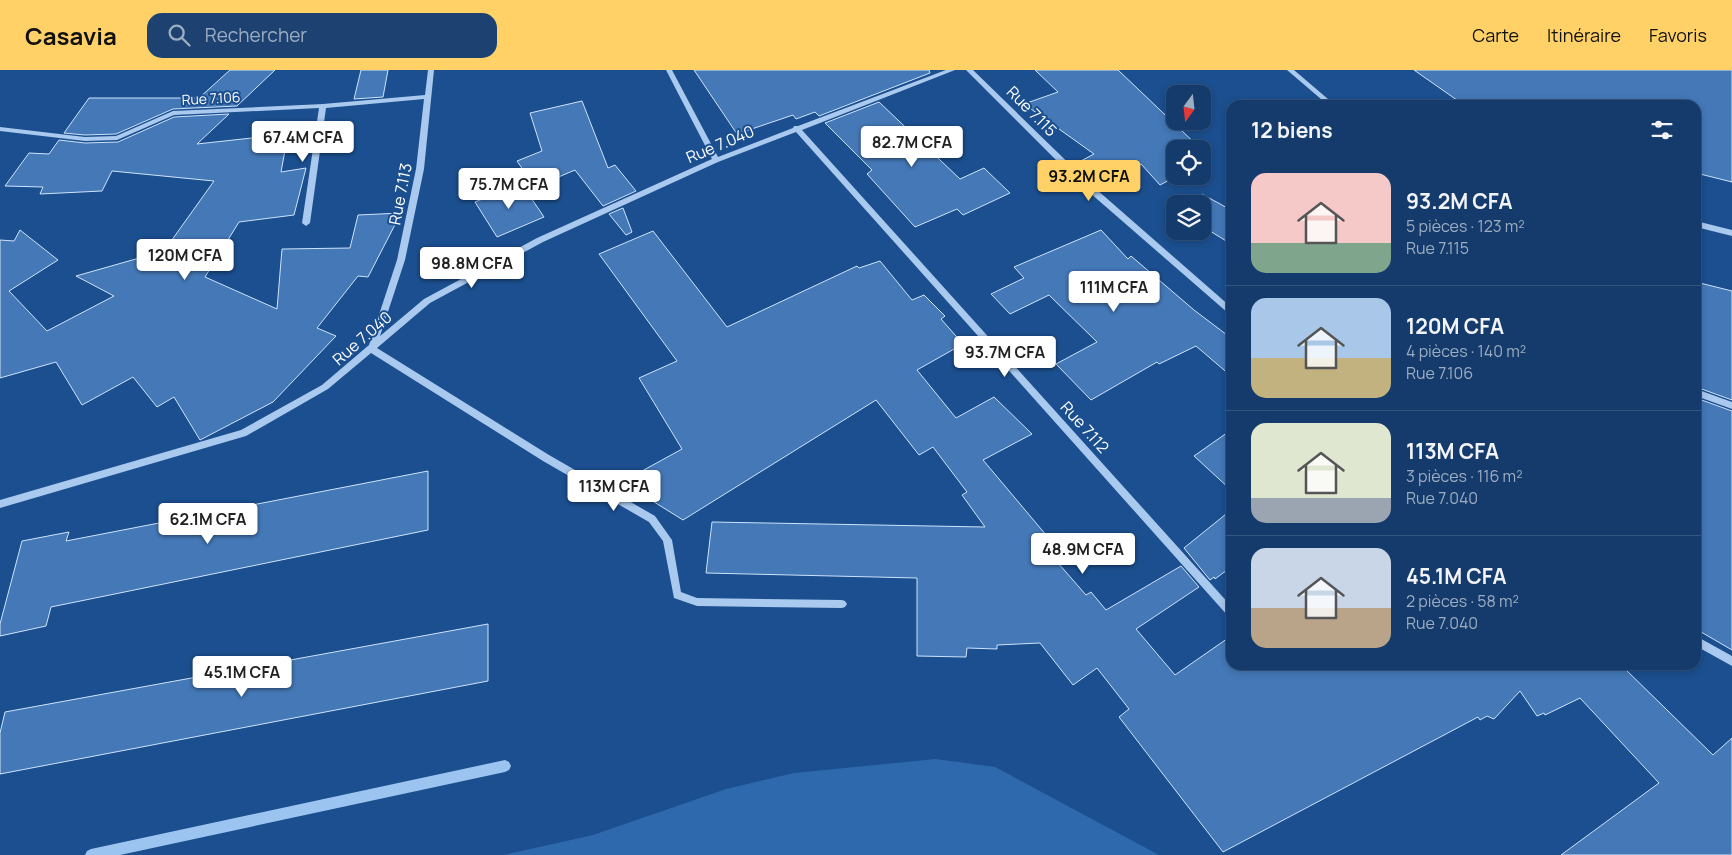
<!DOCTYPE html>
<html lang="fr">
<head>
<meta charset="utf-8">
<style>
	body { margin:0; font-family:Manrope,sans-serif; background:#1d4271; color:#f1f3f6; height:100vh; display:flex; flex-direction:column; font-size:19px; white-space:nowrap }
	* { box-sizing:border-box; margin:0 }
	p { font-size:16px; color:#9dadc1 }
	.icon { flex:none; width:28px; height:28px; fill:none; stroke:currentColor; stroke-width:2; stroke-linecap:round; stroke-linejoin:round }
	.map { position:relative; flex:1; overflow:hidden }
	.details { position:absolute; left:1226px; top:30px; width:475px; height:570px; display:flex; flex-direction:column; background:#143b6b; border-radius:15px; box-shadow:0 2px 8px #0003,0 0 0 1px #33557e }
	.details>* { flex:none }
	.needle { width:32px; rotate:195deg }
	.buttons { position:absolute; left:1166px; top:15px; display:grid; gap:10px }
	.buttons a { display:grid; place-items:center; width:45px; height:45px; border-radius:10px; background:#143b6b; box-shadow:0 2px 8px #0003,0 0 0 1px #33557e; font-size:25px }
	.price { position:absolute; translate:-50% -42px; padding:0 11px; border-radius:5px; background:#fff; color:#222; font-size:16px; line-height:32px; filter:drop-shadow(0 1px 2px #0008) }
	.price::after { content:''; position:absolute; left:50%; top:30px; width:15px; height:11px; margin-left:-8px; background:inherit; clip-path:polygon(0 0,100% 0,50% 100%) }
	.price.active { background:#ffd166; color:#111 }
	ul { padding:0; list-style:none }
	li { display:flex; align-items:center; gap:15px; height:125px; padding:0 25px }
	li+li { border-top:1px solid #33557e }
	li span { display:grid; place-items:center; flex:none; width:140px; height:100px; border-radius:15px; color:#555 }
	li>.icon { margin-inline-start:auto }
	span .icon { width:60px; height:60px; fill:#fffc; stroke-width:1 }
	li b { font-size:21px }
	h2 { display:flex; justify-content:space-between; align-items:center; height:60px; padding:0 25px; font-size:21px }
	header { display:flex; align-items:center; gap:30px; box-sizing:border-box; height:70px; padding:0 25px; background:#ffd166; color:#111 }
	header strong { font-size:24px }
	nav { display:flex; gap:28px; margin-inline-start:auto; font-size:18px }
	.search { width:350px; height:45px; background:#1d4271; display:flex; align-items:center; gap:12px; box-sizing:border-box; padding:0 18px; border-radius:15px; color:#9dadc1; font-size:19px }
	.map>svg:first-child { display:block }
	.green { fill:#2e69ad }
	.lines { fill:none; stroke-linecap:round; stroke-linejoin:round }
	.stream { fill:#9cc4f0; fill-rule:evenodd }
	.building { fill:#4478b7; stroke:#cfe3fa }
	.minor { fill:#a9c9ee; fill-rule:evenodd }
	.labels { text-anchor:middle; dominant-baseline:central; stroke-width:4; stroke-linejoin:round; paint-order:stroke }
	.far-street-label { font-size:14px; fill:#fff; stroke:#1b4f8f }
	.street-label { font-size:16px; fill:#fff; stroke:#1b4f8f }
</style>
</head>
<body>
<header>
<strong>Casavia</strong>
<div class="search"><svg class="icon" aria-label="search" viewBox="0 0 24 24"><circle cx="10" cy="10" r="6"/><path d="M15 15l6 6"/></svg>Rechercher</div>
<nav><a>Carte</a><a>Itinéraire</a><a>Favoris</a></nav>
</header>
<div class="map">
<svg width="1732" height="785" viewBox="0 0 1732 785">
	<rect width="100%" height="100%" fill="#1b4f8f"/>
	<!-- green -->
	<path class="green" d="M936 689 995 697 1159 785H504L593 765 726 719 794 703Z"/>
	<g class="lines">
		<!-- stream -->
		<path class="stream" d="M505 690 509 692 511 696 509 700 505 702 120 785H85L87 781 91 779Z"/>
	</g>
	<!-- building -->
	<path class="building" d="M230 0H275L237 36 173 39 116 64 85 65 64 63 89 28H199Z
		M361 0H388L383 27 354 29Z
		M694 0H929L930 3 819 46 815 42 796 49 793 45 737 64Z
		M1035 0H1118L1201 79H1175V106H1177L1160 115 1141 94 1104 114 1079 92 1094 84 1024 34 1058 22Z
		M1414 0H1732V112L1696 103V35H1464Z
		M582 31 608 98 615 95 636 121 603 136 575 100 535 117 517 91 542 81 530 43Z
		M879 32 960 109 984 98 1010 123 963 145 957 139 915 157 867 104 872 100 825 53Z
		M229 44 197 74 288 64 281 102 306 98 294 145 239 152 205 207 277 239 282 179 350 178 358 145 401 143 368 207 358 206 317 258 336 266 273 332 200 370 174 327 157 337 133 307 82 335 56 292 0 308V170L14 171 20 160 58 190 9 221 47 261 114 226 76 206 164 181 214 111 112 101 102 121 40 124 43 117 5 116 29 83 49 84 59 70 85 73 118 72 174 47Z
		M521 113 544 147 497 167 475 132Z
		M1202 124 1231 140V174L1202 156Z
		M623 138 632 162 626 165 609 144Z
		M1101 160 1128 189 1131 186 1194 240 1231 268V306L1196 276 1159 294 1157 292 1091 330 1056 294 1097 272 1049 225 1010 244 991 224 1024 208 1014 197Z
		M653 161 727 257 857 196 859 198 880 191 912 230 924 225 945 246 941 249 963 274 917 300 956 348 994 327 1032 364 983 390 1052 472 1044 477 1086 525 1091 522 1106 540 1181 496 1199 517 1136 559 1175 605 1231 566V595H1621L1713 685 1732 668V785H1561L1659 713 1580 628 1545 645 1544 643 1537 646 1520 621 1494 649 1487 646 1480 650 1478 647 1223 782 1119 647 1129 639 1097 598 1073 615 1040 573 997 575V579L967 578 966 587 917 586V508L706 503 712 452 985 457 962 425 967 422 933 377 919 385 876 330 683 450 622 412 682 379 639 308 677 291 599 184Z
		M1696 212 1732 221V330L1696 317Z
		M1696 328 1732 341V580L1696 559Z
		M1231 360V420L1194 386Z
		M428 401V460L51 537 46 556 0 566V554L22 471 69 462 66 471Z
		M1231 440V497L1215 509 1214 507 1210 510 1184 478Z
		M488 554V611L0 704V663L5 642Z"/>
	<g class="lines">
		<!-- minor -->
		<path class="minor" d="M428 0H434L424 99 405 190 380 266 424 229 537 168 712 89 666 0H672L718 87 793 58 794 56H798L946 0H955L802 60 1231 536V547L1228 546 796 62 718 92 543 172 430 233 377 278 549 385 655 446 672 470 681 522 697 528 842 530 845 531 847 534 845 537 842 538 697 536 674 528 663 471 649 452 543 391 371 283 328 319 246 366 0 438V430L241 360 322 315 369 275 397 190 416 99 424 29 326 38 310 153 306 156 302 153 319 38 174 45 117 70 85 71 0 61V57L85 67 116 66 173 41 323 34 425 25Z
			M966 0H973L1088 112 1231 237V244L1228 243 1082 116Z
			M1287 0H1294L1335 35H1328Z
			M1696 151 1732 160V166L1696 157Z
			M1696 319 1732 332V339L1696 326Z
			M1696 566 1732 586V596L1696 576Z"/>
	</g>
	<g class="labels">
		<!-- far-street labels -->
		<g class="far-street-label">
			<text transform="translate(211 28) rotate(-3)">Rue 7.106</text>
		</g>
		<!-- street labels -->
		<g class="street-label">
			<text transform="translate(1032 41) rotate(45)">Rue 7.115</text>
			<text transform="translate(720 74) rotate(-23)">Rue 7.040</text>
			<text transform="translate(400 124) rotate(-79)">Rue 7.113</text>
			<text transform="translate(362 268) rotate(-41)">Rue 7.040</text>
			<text transform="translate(1085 357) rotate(48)">Rue 7.112</text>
		</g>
	</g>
</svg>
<div class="buttons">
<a><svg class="needle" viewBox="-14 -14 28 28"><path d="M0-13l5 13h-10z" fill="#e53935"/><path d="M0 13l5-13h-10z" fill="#9dadc1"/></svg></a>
<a><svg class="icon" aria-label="locate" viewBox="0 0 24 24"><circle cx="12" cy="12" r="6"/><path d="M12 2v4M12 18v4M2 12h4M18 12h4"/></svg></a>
<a><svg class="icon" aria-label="layers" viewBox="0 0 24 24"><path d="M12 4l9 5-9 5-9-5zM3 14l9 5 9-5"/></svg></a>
</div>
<b class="price" style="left:303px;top:93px">67.4M CFA</b>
<b class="price" style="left:912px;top:98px">82.7M CFA</b>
<b class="price active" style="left:1089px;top:132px">93.2M CFA</b>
<b class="price" style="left:509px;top:140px">75.7M CFA</b>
<b class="price" style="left:185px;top:211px">120M CFA</b>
<b class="price" style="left:472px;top:219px">98.8M CFA</b>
<b class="price" style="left:1114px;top:243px">111M CFA</b>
<b class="price" style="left:1005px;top:308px">93.7M CFA</b>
<b class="price" style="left:614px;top:442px">113M CFA</b>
<b class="price" style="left:208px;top:475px">62.1M CFA</b>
<b class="price" style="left:1083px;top:505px">48.9M CFA</b>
<b class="price" style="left:242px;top:628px">45.1M CFA</b>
<section class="details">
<h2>12 biens<svg class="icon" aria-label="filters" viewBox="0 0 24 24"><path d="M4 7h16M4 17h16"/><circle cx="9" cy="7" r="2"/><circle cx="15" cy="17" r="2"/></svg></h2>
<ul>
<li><span style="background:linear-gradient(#f6c9c9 70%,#7fa58c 0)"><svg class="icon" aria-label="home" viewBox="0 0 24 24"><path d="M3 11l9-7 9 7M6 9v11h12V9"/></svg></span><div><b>93.2M CFA</b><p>5 pièces · 123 m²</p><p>Rue 7.115</p></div></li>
<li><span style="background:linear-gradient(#a9c7e8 60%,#c2b280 0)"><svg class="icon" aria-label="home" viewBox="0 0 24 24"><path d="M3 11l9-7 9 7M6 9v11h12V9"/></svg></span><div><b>120M CFA</b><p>4 pièces · 140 m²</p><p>Rue 7.106</p></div></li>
<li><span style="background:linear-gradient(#dfe7d0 75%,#9aa5b1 0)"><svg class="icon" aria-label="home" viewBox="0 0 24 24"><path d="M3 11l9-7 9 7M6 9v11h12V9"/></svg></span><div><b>113M CFA</b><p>3 pièces · 116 m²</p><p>Rue 7.040</p></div></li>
<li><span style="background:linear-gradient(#c9d6e8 60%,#b9a48a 0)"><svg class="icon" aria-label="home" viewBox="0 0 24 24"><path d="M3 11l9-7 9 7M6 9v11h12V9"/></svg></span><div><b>45.1M CFA</b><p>2 pièces · 58 m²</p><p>Rue 7.040</p></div></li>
</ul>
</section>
</div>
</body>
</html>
